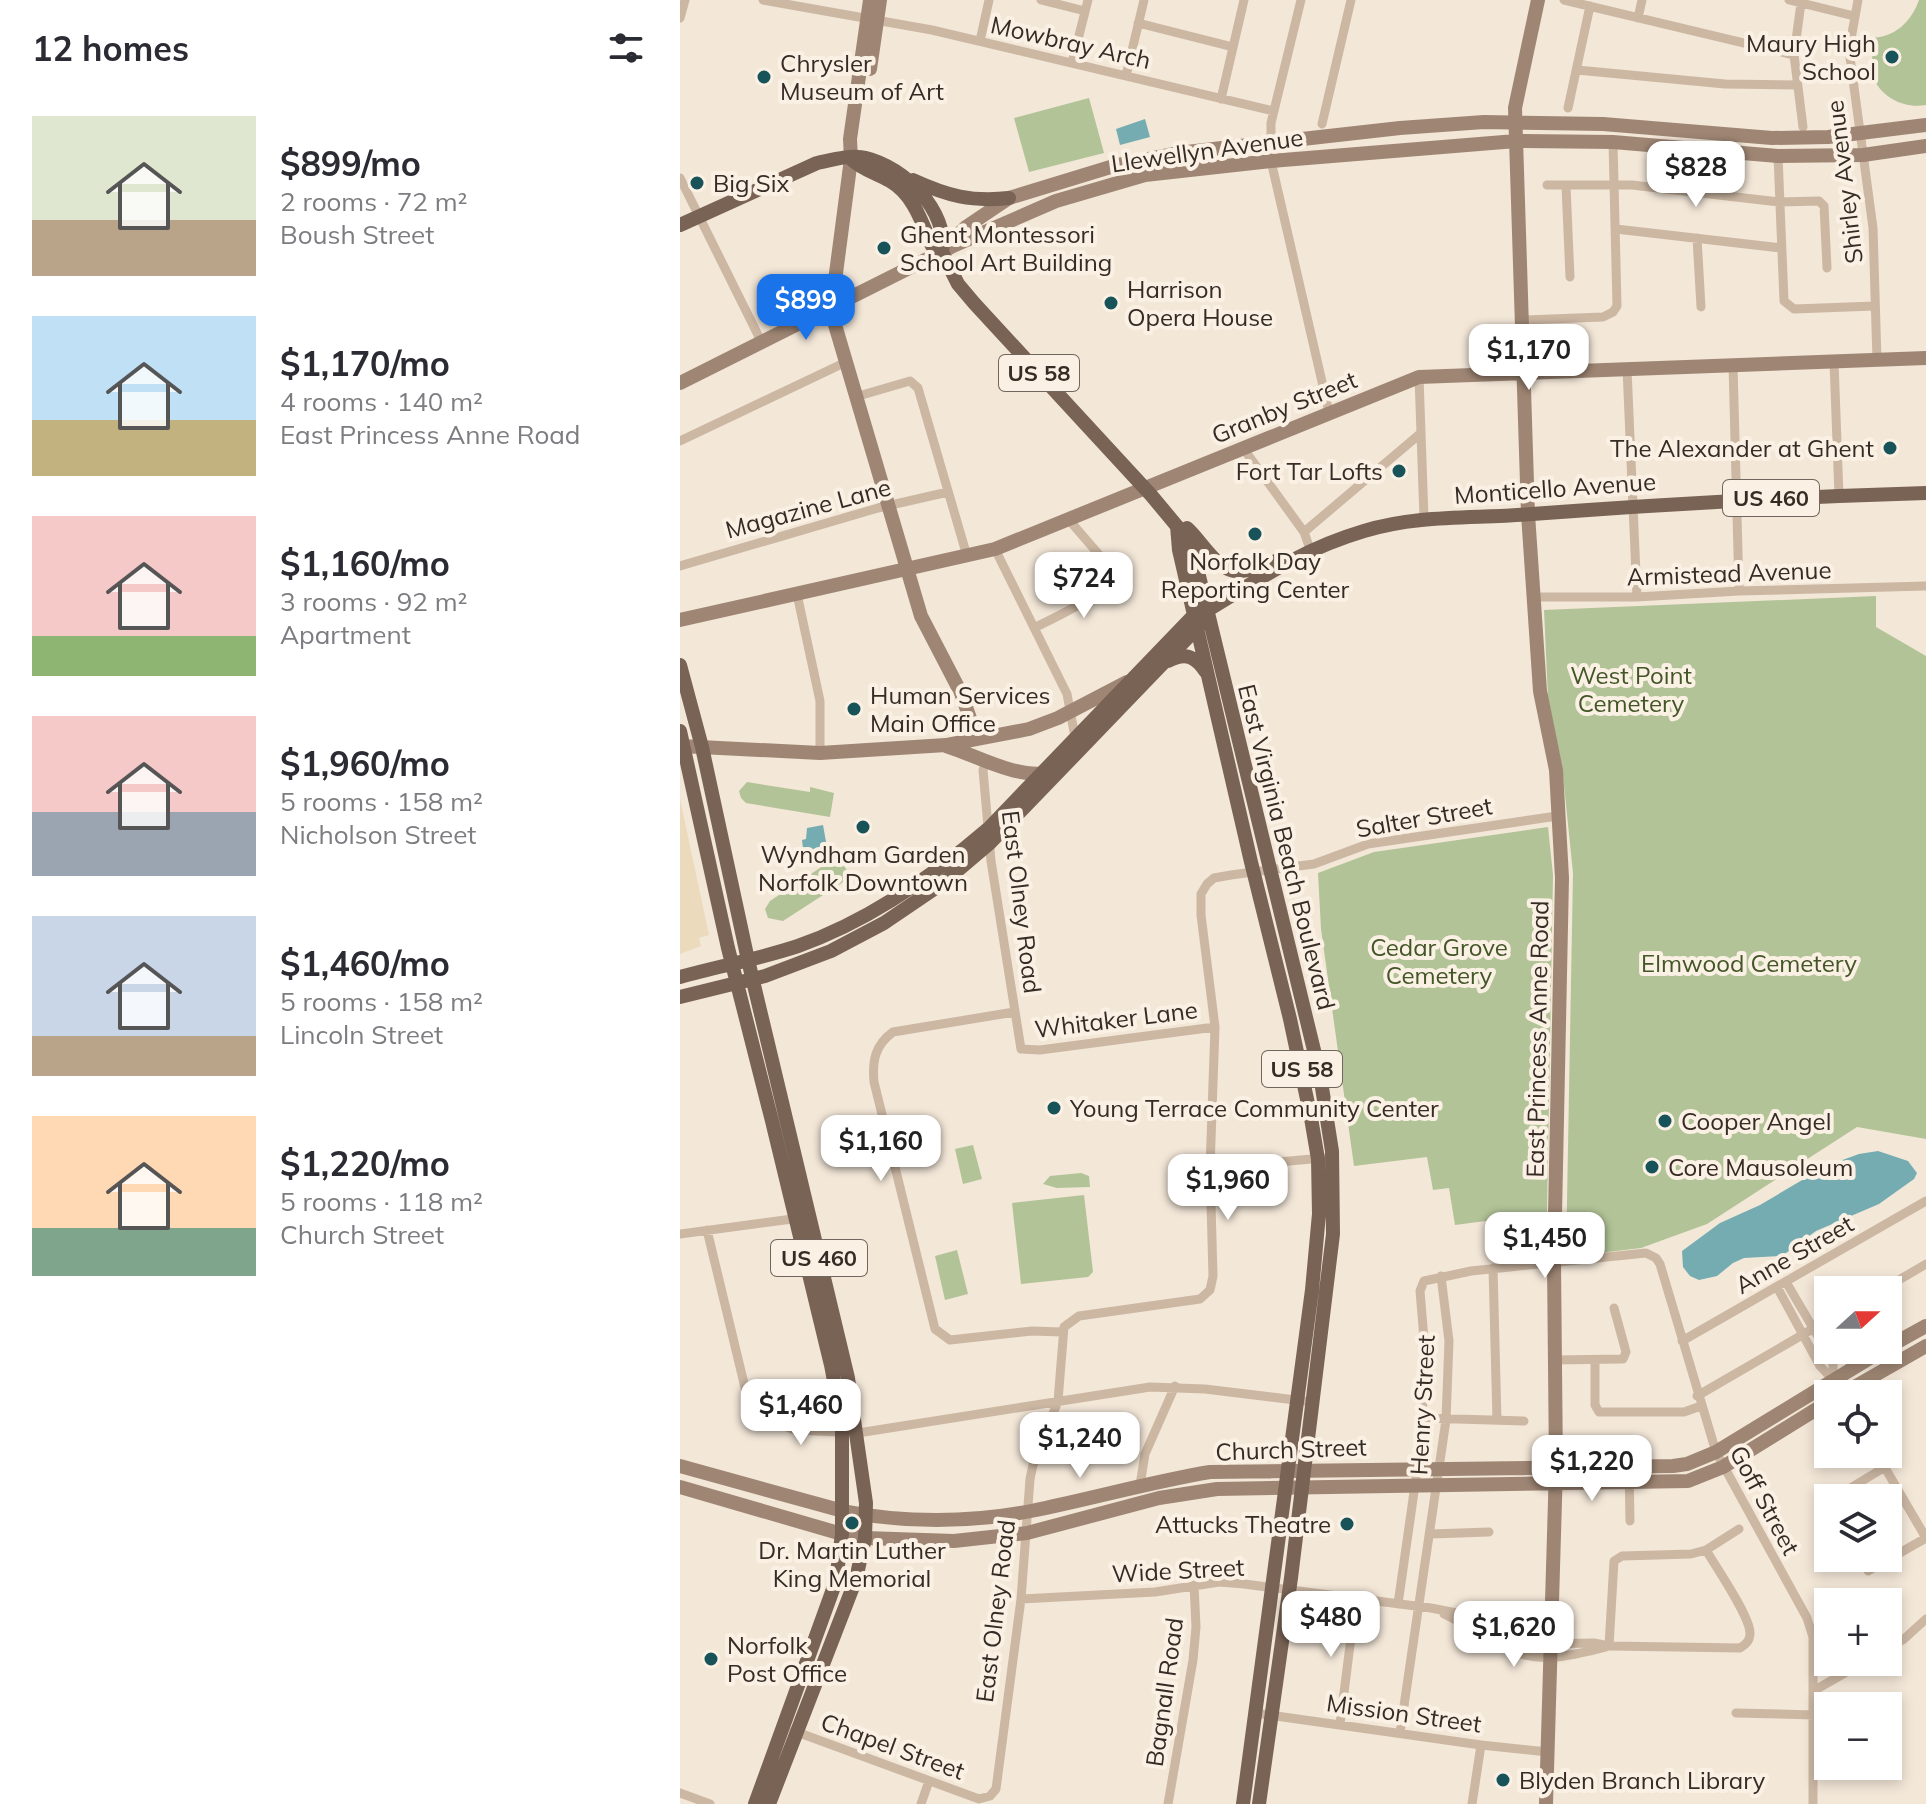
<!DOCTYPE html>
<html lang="en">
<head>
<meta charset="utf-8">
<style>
	body { margin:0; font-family:Mulish,sans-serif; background:#f7f7f7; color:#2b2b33; height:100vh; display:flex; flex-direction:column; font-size:30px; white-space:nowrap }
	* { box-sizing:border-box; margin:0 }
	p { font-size:26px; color:#7c7c81 }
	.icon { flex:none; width:44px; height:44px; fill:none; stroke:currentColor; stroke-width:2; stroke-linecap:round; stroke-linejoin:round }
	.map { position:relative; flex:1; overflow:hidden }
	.panel { display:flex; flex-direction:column; background:#fff; width:680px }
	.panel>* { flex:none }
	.needle { width:52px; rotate:69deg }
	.tools { position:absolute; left:1134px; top:1276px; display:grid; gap:16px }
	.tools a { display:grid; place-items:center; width:88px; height:88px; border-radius:0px; background:#fff; box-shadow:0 4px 12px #0003; font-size:40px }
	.price { position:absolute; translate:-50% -68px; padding:0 18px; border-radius:16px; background:#fff; color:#222; font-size:26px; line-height:52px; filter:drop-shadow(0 2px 4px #0008) }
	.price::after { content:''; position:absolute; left:50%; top:48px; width:24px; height:18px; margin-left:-12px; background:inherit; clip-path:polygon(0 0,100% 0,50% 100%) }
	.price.current { background:#1a73e8; color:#fff }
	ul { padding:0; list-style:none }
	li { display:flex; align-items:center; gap:24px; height:200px; padding:0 32px }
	li span { display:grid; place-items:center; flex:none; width:224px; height:160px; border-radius:0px; color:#555 }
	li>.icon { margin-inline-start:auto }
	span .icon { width:96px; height:96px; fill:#fffc; stroke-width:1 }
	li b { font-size:34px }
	h2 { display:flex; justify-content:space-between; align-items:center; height:96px; padding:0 32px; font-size:34px }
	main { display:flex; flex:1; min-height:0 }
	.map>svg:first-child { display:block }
	.green { fill:#b2c397 }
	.plaza { fill:#ecdabd }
	.water { fill:#75acb2 }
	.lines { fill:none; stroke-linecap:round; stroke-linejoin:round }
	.street { stroke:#ccb7a3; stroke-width:9 }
	.secondary { stroke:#9f8674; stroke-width:14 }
	.primary { stroke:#796355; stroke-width:14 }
	.poi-dot { fill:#18535a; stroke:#faf1e4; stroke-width:3 }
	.labels { text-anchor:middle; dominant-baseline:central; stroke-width:8; stroke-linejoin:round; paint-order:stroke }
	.shield { fill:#faf1e4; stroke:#71665e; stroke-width:2 }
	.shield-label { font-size:22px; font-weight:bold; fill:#362b25 }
	.street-label { font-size:24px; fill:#362b25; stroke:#faf1e4 }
	.poi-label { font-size:24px; fill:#362b25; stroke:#faf1e4; text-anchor:start }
	.park-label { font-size:24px; fill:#435627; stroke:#faf1e4 }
</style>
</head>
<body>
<main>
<section class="panel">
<h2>12 homes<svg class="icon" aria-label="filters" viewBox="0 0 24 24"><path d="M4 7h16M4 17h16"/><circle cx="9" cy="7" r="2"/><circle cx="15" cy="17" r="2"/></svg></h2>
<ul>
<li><span style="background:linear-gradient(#dfe7d0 65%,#b9a48a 0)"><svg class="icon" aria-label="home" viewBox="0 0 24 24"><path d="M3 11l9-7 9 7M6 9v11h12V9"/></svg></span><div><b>$899/mo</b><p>2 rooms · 72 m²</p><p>Boush Street</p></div></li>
<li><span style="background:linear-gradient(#bfe0f5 65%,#c2b280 0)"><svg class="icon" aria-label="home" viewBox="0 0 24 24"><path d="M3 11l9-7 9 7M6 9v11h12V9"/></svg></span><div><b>$1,170/mo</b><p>4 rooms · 140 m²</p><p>East Princess Anne Road</p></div></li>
<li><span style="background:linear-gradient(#f6c9c9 75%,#8fb573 0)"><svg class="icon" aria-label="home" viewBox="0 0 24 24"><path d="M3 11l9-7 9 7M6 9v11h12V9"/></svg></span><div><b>$1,160/mo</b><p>3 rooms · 92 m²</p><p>Apartment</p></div></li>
<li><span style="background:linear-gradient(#f6c9c9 60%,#9aa5b1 0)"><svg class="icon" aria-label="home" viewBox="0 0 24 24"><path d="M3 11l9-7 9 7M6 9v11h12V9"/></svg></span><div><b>$1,960/mo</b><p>5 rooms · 158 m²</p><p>Nicholson Street</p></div></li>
<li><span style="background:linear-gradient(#c9d6e8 75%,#b9a48a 0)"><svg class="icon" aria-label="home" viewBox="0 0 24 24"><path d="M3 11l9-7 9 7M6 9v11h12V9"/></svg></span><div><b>$1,460/mo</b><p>5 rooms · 158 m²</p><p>Lincoln Street</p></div></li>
<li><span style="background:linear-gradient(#ffd9b3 70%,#7fa58c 0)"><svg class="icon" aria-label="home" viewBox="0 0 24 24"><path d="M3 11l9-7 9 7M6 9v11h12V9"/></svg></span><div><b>$1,220/mo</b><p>5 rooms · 118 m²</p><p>Church Street</p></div></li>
</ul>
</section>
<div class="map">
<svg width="1246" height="1804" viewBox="0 0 1246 1804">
	<rect width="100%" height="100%" fill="#f3e7d8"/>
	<!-- green -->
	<path class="green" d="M1239 0H1246V105C1226 109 1200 98 1193 76 1190 65 1193 54 1194 43L1187 38C1213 39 1231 23 1239 0Z
		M409 98 424 153 349 172 334 118Z
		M1196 596V627L1246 656V1139L1177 1127 1027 1224 961 1248 886 1257 893 873 882 766 868 698 864 610Z
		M67 782 130 792V787L154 793 150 817 66 803 61 798 59 791Z
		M868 827 873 875 867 1213 775 1225 769 1188 753 1190 747 1157 674 1166 641 929 638 873 694 852Z
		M158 856 171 877 103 921 88 918 85 909 90 901Z
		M293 1145 302 1179 283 1184 275 1149Z
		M401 1173 409 1176 410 1187 377 1188 363 1184 370 1176Z
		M404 1195 413 1272 408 1277 341 1284 332 1203Z
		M277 1250 288 1294 265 1300 255 1256Z"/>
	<!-- plaza -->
	<path class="plaza" d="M0 799 29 935 19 938 21 946 0 954Z"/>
	<!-- water -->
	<path class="water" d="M465 119 470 137 440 145 436 129Z
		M143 825 148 853 134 855 129 847 123 848 122 840 126 839 127 828Z
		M1198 1151 1228 1161 1237 1173 1234 1179 1199 1204 1136 1231 1102 1256 1064 1258 1053 1263 1037 1276 1019 1280 1010 1276 1003 1267 1002 1251 1040 1223 1080 1205 1146 1166 1179 1154Z"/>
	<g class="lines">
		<!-- street -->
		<path class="street" d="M83 0 252 30 594 111
			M361 0 405 11
			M621 0 591 123V161L649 412
			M884 0 1114 55
			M1109 0 1174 16
			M1178 0 1169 50 1193 228 1197 360
			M1121 3 1114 55 1123 127
			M0 18 5 0
			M958 18 962 0
			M458 23 553 47
			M300 41 309 0
			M392 63 408 0
			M897 70 1045 84 1117 85
			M446 76 464 0
			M541 99 564 0
			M888 108 910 6
			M642 124 671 0
			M1098 156 1104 301 1114 309 1195 306
			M0 178 82 343
			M867 185H952L1099 202 1139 201 1144 206 1147 268
			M886 186 890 277
			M936 229 1101 248
			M1017 238 1021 307
			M842 320 923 317 933 312 937 306 933 142
			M1154 362 1159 496
			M1053 365 1059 591
			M947 369 957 597
			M739 377 744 518
			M175 397 230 381 238 388 287 556
			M0 441 166 362
			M563 448 624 532 630 549
			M624 532 741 433
			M315 549 387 694 395 737
			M0 566 198 508 268 492
			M117 594 140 701V753
			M854 597H957L1059 591 1246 586
			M354 628C375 617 427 595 434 572L389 520
			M307 760 303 770 311 861 341 1049 360 1050 535 1027
			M334 1012 213 1032C195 1045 192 1061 194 1082L255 1329 270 1340 352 1331 382 1332
			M530 1168 643 1158
			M27 1230 68 1400 76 1415 115 1430 178 1433 470 1387 525 1389 632 1402
			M0 1234 120 1218
			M813 1268 817 1420
			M1106 1282 1153 1362V1378
			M1097 1287 1140 1366 1155 1382
			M1202 1290 1246 1264
			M1002 1341 1246 1201
			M874 1360 943 1359 946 1352 934 1308
			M915 1361V1405L919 1412H1004L1021 1406
			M1017 1396 1148 1320
			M743 1418 844 1421
			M1197 1454 1246 1538
			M949 1467 950 1521
			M460 1485 465 1454 495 1386
			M1154 1498 1205 1467
			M751 1534 809 1532
			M1188 1571 1246 1538
			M341 1599 475 1592 539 1582 564 1584 751 1608 802 1618 842 1641 855 1644 914 1643 929 1646 1060 1648C1066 1644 1070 1641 1070 1633 1070 1616 1036 1567 1026 1550
			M718 1604 741 1443 745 1351 740 1291 744 1281 791 1271 966 1253 976 1258 980 1264 1036 1452 1127 1618 1133 1637V1804
			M764 1614C787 1625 816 1645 838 1653 865 1663 899 1654 926 1647
			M929 1646 934 1561 942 1556 1011 1554 1026 1550 1059 1529
			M1208 1648 1224 1639 1246 1619
			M1135 1690 1184 1662
			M575 1713 801 1745 868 1752
			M1056 1713 1135 1715
			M660 1724 676 1598
			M114 1731 299 1799 310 1796 316 1789 341 1599 350 1479 353 1465 378 1401 384 1327 399 1316 520 1299 530 1290 533 1276 530 1168 535 1027 521 915V894L527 884 534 878 551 875 634 864 688 844 877 816
			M720 1733 766 1420 769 1341 761 1276
			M0 1793 30 1804
			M241 1804 249 1781
			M488 1804 513 1660 516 1627 514 1585
			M792 1804 801 1745"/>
		<!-- secondary -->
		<path class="secondary" d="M190 0 170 139 171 159 153 296V318L241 616 281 693 297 738
			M858 0 835 108 848 514 860 691 876 770 882 878 874 1263 876 1467 866 1804
			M190 69 200 0
			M268 244 286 227 329 198 437 165 498 153 720 128 804 122 923 124 1092 138 1148 137 1246 125
			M0 383 275 245 376 201 465 175 591 161 836 141 933 142 1098 156 1183 155 1246 146
			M0 620 315 549 739 377 1246 358
			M0 746 140 753 266 745 349 729 378 718 447 682
			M266 746C298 756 334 778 368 773
			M1208 1347 1246 1326
			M1162 1394 1246 1346
			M0 1466 163 1511C223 1523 290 1523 351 1511 411 1499 470 1482 530 1472L993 1466 1007 1464 1036 1452 1203 1350
			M0 1487 162 1534 185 1538 274 1541 347 1533 479 1498 537 1489 1008 1481 1043 1467 1148 1402"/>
		<!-- primary -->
		<path class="primary" d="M171 159C183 170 196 173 210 181 234 195 242 223 252 246L262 252
			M233 180C268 196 291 202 329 198
			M0 225 137 163C151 160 172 154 186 158 224 167 269 211 262 252
			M262 252 278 284 294 303 471 495 511 543 640 1075 652 1151 653 1234 611 1578 579 1804
			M497 526 499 550 571 862 610 1019 631 1118 638 1159 639 1214 632 1290 563 1804
			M507 528C522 541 538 574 561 571 574 570 587 564 599 560
			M488 661C506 652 515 656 526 672
			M0 665 22 747 68 960 168 1378 186 1503 185 1538 176 1579 89 1804
			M0 731 48 948 92 1121 151 1365 162 1423V1534L156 1581 75 1804
			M0 977C39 966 79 959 118 946 189 921 252 877 309 828L514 615 528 610C581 578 623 549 684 531 739 514 796 519 852 514 984 504 1114 497 1246 493
			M0 997 85 976 151 951 204 923 263 883 310 843 520 625"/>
	</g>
	<!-- markers -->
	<g class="poi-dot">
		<circle cx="1212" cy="57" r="8"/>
		<circle cx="84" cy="77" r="8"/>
		<circle cx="17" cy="183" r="8"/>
		<circle cx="204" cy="248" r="8"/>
		<circle cx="431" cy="303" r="8"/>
		<circle cx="1210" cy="448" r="8"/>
		<circle cx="719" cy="471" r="8"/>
		<circle cx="575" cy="534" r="8"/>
		<circle cx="174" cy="709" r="8"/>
		<circle cx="183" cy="827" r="8"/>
		<circle cx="374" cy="1108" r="8"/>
		<circle cx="985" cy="1121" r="8"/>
		<circle cx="972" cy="1167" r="8"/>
		<circle cx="172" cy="1523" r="8"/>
		<circle cx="667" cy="1524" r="8"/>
		<circle cx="31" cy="1659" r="8"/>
		<circle cx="823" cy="1780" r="8"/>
	</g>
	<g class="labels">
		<!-- shield labels -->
		<g class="shield">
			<rect x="319" y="355" width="80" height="36" rx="6"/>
			<rect x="1043" y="480" width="96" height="36" rx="6"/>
			<rect x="582" y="1051" width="80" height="36" rx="6"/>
			<rect x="91" y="1240" width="96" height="36" rx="6"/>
		</g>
		<g class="shield-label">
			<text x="359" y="373">US 58</text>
			<text x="1091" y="498">US 460</text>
			<text x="622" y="1069">US 58</text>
			<text x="139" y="1258">US 460</text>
		</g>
		<!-- street labels -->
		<g class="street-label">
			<text transform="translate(391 42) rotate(13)">Mowbray Arch</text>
			<text transform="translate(527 150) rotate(-8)">Llewellyn Avenue</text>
			<text transform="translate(1164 182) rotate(-97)">Shirley Avenue</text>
			<text transform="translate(604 407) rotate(-22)">Granby Street</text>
			<text transform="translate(875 488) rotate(-4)">Monticello Avenue</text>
			<text transform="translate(128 508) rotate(-15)">Magazine Lane</text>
			<text transform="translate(1049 573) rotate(-2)">Armistead Avenue</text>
			<text transform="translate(744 817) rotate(-10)">Salter Street</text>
			<text transform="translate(607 847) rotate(76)">East Virginia Beach Boulevard</text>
			<text transform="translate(342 902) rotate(83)">East Olney Road</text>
			<text transform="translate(436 1019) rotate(-7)">Whitaker Lane</text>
			<text transform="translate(857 1039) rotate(-89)">East Princess Anne Road</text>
			<text transform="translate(1114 1254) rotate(-30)">Anne Street</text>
			<text transform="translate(742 1405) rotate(-87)">Henry Street</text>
			<text transform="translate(611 1449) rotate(-2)">Church Street</text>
			<text transform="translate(1085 1500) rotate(62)">Goff Street</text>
			<text transform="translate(498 1570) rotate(-3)">Wide Street</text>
			<text transform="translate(315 1611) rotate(-83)">East Olney Road</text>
			<text transform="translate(484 1692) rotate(-82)">Bagnall Road</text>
			<text transform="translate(724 1713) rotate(8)">Mission Street</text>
			<text transform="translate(213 1746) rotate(20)">Chapel Street</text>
		</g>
		<!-- poi labels -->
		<g class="poi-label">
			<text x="1196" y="43" text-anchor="end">Maury High<tspan x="1196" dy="28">School</tspan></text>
			<text x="100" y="63">Chrysler<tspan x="100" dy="28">Museum of Art</tspan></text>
			<text x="33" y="183">Big Six</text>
			<text x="220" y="234">Ghent Montessori<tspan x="220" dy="28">School Art Building</tspan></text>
			<text x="447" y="289">Harrison<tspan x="447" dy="28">Opera House</tspan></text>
			<text x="1194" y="448" text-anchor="end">The Alexander at Ghent</text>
			<text x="703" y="471" text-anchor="end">Fort Tar Lofts</text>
			<text x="575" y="561" text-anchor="middle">Norfolk Day<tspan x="575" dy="28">Reporting Center</tspan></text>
			<text x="190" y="695">Human Services<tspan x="190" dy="28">Main Office</tspan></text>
			<text x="183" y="854" text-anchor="middle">Wyndham Garden<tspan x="183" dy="28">Norfolk Downtown</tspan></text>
			<text x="390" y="1108">Young Terrace Community Center</text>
			<text x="1001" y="1121">Cooper Angel</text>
			<text x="988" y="1167">Core Mausoleum</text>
			<text x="651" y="1524" text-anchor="end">Attucks Theatre</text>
			<text x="172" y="1550" text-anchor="middle">Dr. Martin Luther<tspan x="172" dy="28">King Memorial</tspan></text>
			<text x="47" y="1645">Norfolk<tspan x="47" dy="28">Post Office</tspan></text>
			<text x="839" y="1780">Blyden Branch Library</text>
		</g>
		<!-- park labels -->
		<g class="park-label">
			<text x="951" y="675">West Point<tspan x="951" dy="28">Cemetery</tspan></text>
			<text x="759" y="947">Cedar Grove<tspan x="759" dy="28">Cemetery</tspan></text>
			<text x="1069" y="963">Elmwood Cemetery</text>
		</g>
	</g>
</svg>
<div class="tools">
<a><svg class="needle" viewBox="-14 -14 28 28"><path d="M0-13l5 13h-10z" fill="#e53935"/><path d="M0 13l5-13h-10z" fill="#7c7c81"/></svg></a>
<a><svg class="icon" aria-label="locate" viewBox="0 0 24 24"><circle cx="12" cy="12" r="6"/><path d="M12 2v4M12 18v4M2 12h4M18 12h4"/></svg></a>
<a><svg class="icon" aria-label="layers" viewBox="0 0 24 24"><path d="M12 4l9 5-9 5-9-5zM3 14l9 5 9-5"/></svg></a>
<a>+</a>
<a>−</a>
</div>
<b class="price" style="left:1016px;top:209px">$828</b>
<b class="price current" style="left:126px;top:342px">$899</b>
<b class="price" style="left:849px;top:392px">$1,170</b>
<b class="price" style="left:404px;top:620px">$724</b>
<b class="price" style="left:201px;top:1183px">$1,160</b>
<b class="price" style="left:548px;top:1222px">$1,960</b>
<b class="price" style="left:865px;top:1280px">$1,450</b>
<b class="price" style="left:121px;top:1447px">$1,460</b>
<b class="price" style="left:400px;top:1480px">$1,240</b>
<b class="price" style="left:912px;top:1503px">$1,220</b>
<b class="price" style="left:651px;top:1659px">$480</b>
<b class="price" style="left:834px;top:1669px">$1,620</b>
</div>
</main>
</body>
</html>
